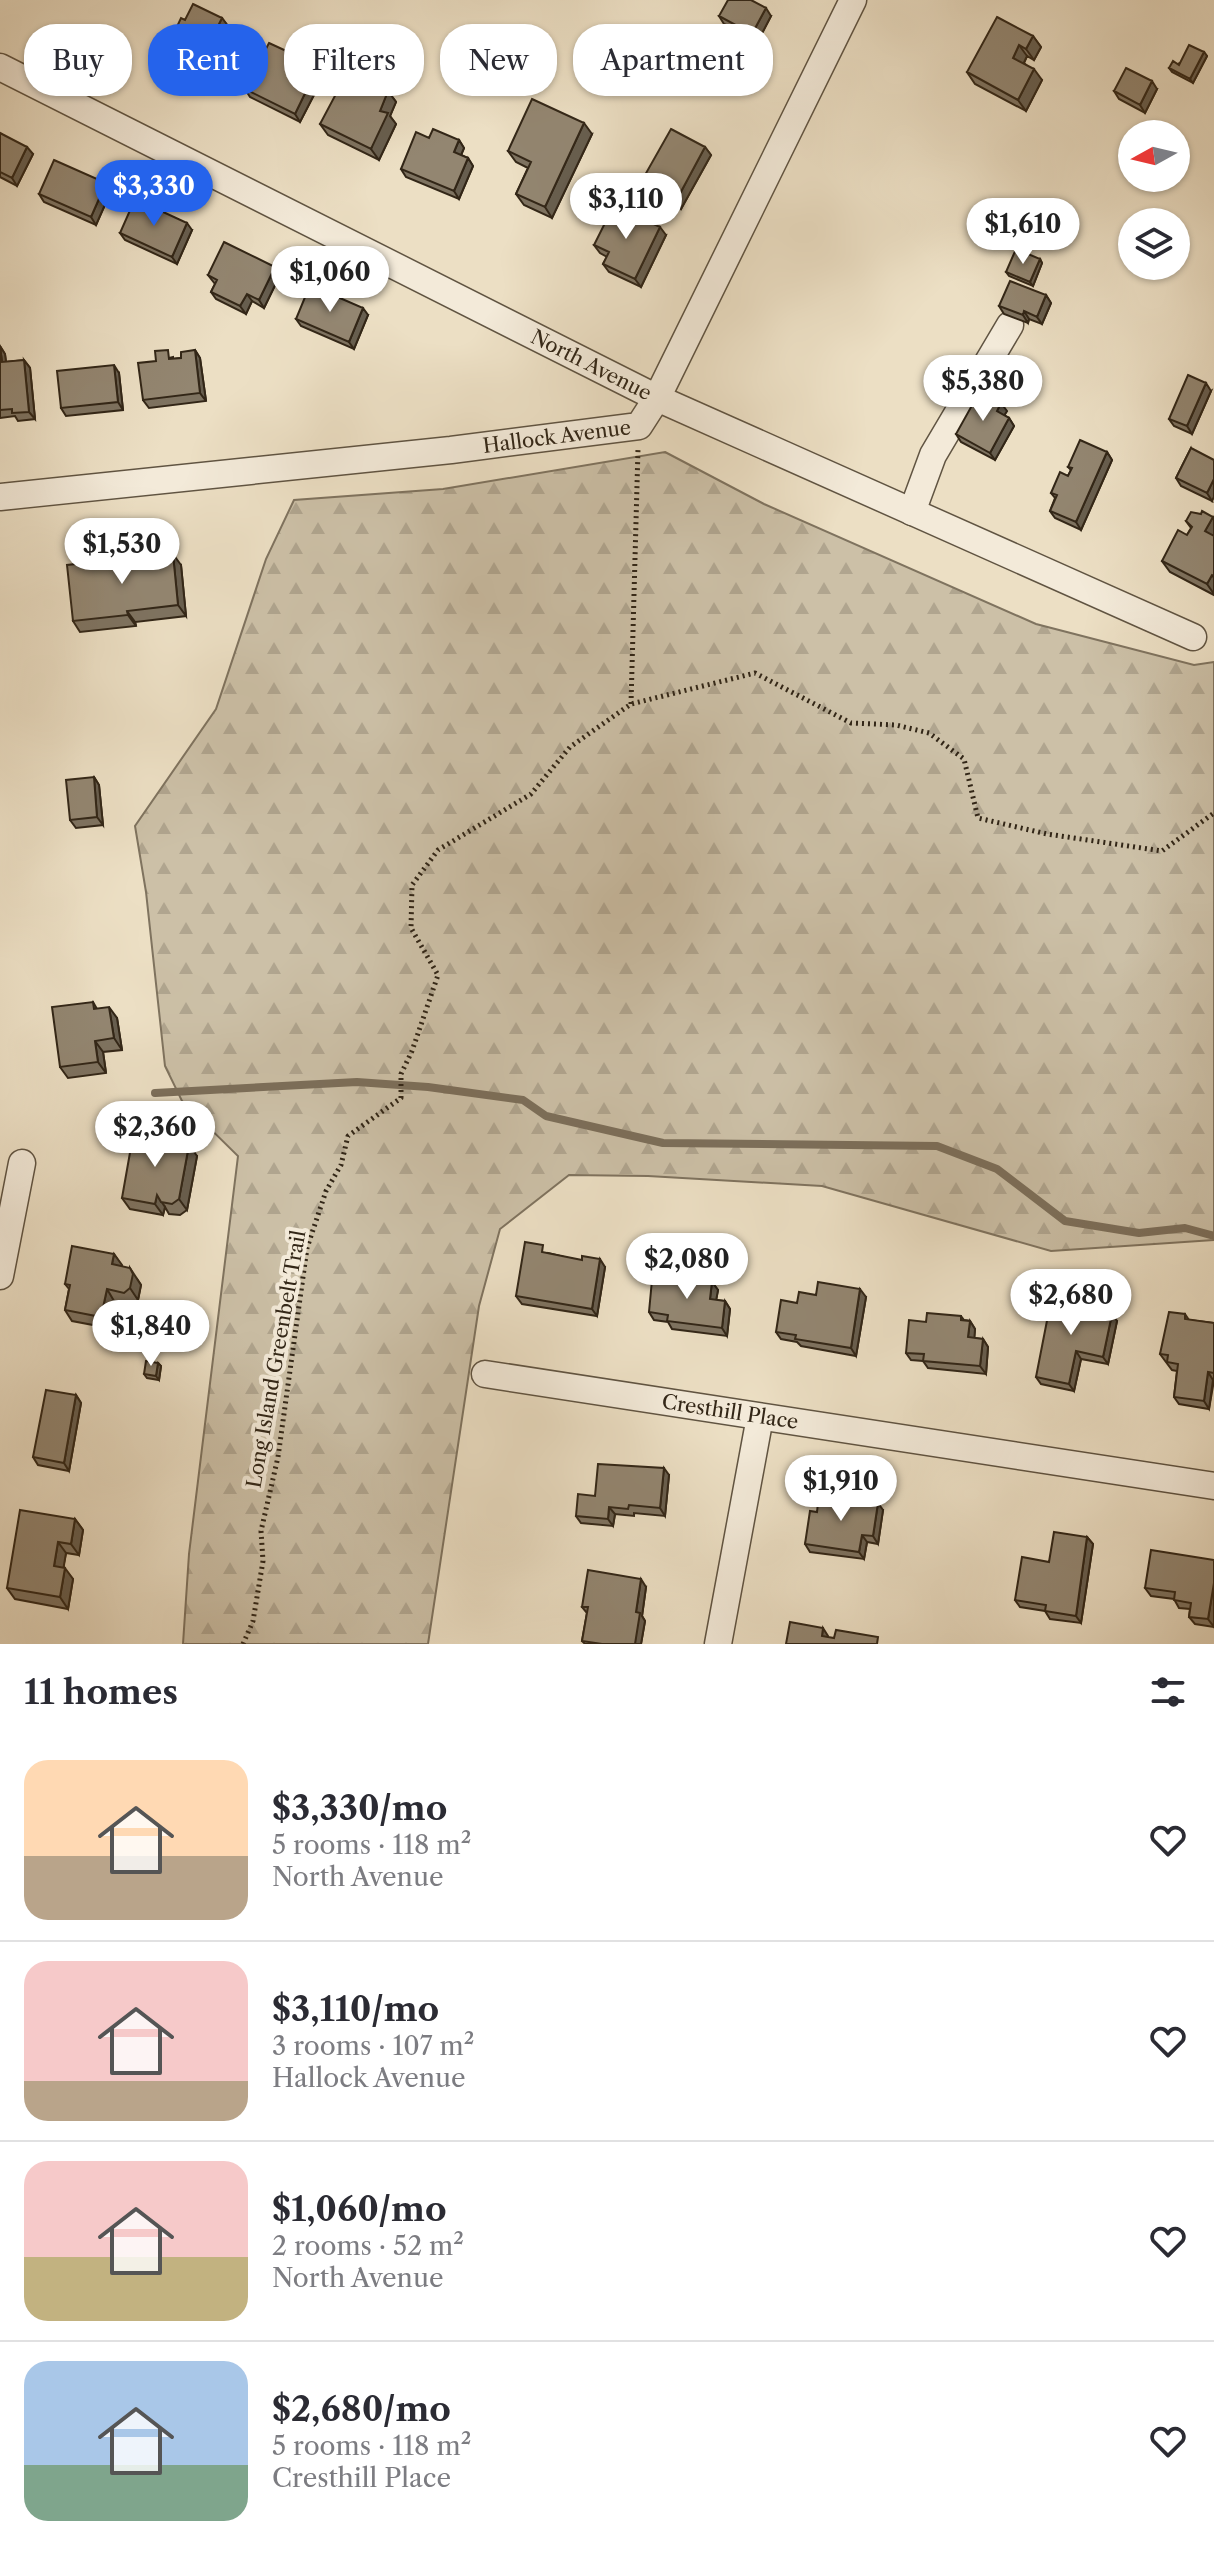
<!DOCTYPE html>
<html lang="en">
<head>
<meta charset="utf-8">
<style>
	body { margin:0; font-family:"Libre Caslon Text",serif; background:#f2f2f3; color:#2b2b33; height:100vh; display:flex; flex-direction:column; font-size:30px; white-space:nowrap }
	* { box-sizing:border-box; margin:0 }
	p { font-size:26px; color:#7c7c81 }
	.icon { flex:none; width:44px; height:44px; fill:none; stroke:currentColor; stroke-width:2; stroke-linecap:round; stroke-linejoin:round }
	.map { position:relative; height:1644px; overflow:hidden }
	.panel { display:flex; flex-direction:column; background:#fff; flex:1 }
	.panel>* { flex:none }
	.hud { position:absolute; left:24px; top:24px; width:800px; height:72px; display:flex; gap:16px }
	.needle { width:52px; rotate:262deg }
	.fabs { position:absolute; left:1118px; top:120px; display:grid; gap:16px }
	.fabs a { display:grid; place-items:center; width:72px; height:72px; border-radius:50%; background:#fff; box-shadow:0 2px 6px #0004; font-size:40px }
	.price { position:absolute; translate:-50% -68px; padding:0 18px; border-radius:28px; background:#fff; color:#222; font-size:26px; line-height:52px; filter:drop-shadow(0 2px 4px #0008) }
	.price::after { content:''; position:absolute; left:50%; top:48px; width:24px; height:18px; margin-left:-12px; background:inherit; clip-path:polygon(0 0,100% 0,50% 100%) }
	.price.on { background:#2563eb; color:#fff }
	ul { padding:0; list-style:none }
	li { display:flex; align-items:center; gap:24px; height:200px; padding:0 24px }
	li+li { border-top:2px solid #e1e1e2 }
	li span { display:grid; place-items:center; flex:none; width:224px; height:160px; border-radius:24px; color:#555 }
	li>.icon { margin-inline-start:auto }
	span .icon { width:96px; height:96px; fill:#fffc; stroke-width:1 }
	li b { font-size:34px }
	h2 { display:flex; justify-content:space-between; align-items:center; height:96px; padding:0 24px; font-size:34px }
	.pill { padding:0 28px; border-radius:32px; background:#fff; box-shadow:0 2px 6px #0004; font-size:28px; line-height:72px }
	.pill.on { background:#2563eb; color:#fff }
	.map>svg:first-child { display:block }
	.forest { fill:url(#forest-firs); stroke:#7f735f; stroke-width:2 }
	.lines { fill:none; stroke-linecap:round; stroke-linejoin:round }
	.stream { stroke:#7c6f5b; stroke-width:8 }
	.minor-casing { stroke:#605442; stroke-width:29 }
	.path { stroke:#322617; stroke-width:5; stroke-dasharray:2 4; stroke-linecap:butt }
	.minor { stroke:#f3ead9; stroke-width:26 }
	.wall { fill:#7e7361; stroke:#322617; stroke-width:2 }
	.shaded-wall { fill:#675e4f; stroke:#322617; stroke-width:2 }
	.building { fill:#938671; stroke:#322617; stroke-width:2 }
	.labels { text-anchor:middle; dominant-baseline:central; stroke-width:8; stroke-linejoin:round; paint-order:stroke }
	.street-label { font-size:20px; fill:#322617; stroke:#f3ead9 }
</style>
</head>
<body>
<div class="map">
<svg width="1214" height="1644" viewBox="0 0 1214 1644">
	<defs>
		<pattern id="forest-firs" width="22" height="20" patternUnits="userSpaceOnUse" patternTransform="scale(2)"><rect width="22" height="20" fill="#ccc0a7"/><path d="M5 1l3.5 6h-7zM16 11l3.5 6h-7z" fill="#b0a58f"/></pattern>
	</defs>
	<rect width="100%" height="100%" fill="#ecdfc4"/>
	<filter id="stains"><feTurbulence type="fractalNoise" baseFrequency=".0025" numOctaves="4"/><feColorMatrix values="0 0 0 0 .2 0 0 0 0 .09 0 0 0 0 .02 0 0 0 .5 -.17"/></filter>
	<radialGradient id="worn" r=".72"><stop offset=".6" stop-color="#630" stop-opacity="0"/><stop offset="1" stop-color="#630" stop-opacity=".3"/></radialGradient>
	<!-- forest -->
	<path class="forest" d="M665 452 764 504 1036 624 1194 665 1214 662V1240L1051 1251 822 1186 648 1176 569 1175 500 1229 479 1306 428 1644H183L189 1554 238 1156 182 1101 165 1066 146 892 135 826 216 709 266 559 294 500 443 489Z"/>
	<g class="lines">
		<!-- stream -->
		<path class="stream" d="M155 1093 357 1082 428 1087 523 1100 546 1116 663 1143 937 1146 997 1169 1065 1221 1139 1233 1185 1228 1214 1236"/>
		<!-- minor casing -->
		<g class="minor-casing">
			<g id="minor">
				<path id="s1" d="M0 67 657 398 1193 637"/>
				<path id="s2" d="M0 497 451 450 639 426 657 398 853 0"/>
				<path d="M912 512 933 455 1010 325"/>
				<path d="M0 1276 22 1163"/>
				<path id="s3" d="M485 1374 1214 1486"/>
				<path d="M718 1644 760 1417"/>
			</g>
		</g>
		<!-- path -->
		<path class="path" d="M631 704 638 449
			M243 1644 253 1621 263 1561 261 1531 278 1457 307 1248 326 1191 341 1165 348 1136 401 1098V1074L412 1051 438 975 411 928 412 885 438 850 531 794 570 747 631 704 755 673 851 723 896 725 929 733 964 759 978 818 1047 834 1162 851 1214 813"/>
		<!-- minor -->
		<use href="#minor" class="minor"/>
	</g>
	<!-- wall -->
	<path class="wall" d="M719 16H771L758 41 724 24Z
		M222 18 228 26 221 38 239 52 224 84 171 57 166 50 185 20Z
		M1033 36 1041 47 1034 60 1027 56 1024 63 1042 80 1026 111 975 84 967 72Z
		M1204 52 1207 56 1193 83 1172 72 1169 68Z
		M388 56 396 67 393 86H388L387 90 396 102 390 116 396 124 379 160 328 135 320 124 365 85 370 72Z
		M300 63 295 73 311 81 317 89 300 122 250 97 245 89Z
		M1157 89 1145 113 1119 99 1114 91Z
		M0 133 33 154 17 186 0 177Z
		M592 134 552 218 524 205 516 194 528 168 516 162 508 151Z
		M429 138 459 140 464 148 461 155 468 158 473 166 459 199 406 177 401 169Z
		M705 147 711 155 681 209 646 190 641 182Z
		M111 191 96 225 44 202 39 194Z
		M192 230 177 264 125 240 120 233Z
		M666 235 641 287 609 272 603 264 607 257 600 253 594 245Z
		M1040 259 1042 263 1033 286 1009 276 1006 272Z
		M275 267 280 275 264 308 252 301 246 314 216 299 211 292 215 284 208 275Z
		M1046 295 1051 303 1042 324 1029 319 1028 323 1004 314 999 306Z
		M368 315 354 349 301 326 296 319Z
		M0 346 5 354 6 362 24 360 30 368 35 419 18 421 15 416 0 418Z
		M195 350 200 358 206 401 149 408 143 400 156 361 173 357V359L181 358Z
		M119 373 123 410 66 416 61 408Z
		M1211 391 1192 434 1174 426 1169 419Z
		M1007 411 1004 415 1009 418 1014 426 995 460 961 442 956 434Z
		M1191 448 1212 501 1181 486 1176 478Z
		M1107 452 1112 460 1081 530 1055 518 1050 511 1055 498 1051 493 1068 476 1071 470 1068 467Z
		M1213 517 1214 519V595L1170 572 1162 561 1187 535 1191 528 1186 521Z
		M181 565 186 616 135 622 136 626 80 632 73 621Z
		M94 777 99 785 103 825 76 828 70 820Z
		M93 1002 97 1009 117 1018 122 1050 103 1052 106 1073 68 1078 60 1067Z
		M165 1136 170 1142 197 1156 187 1210 180 1215 169 1214 165 1207 163 1215 130 1209 122 1198Z
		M548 1253 605 1267 597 1316 522 1304 516 1296Z
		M114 1254 122 1266 137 1279 141 1285 138 1300 132 1304 114 1301 109 1328 72 1321 65 1310 69 1289 65 1284Z
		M670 1282H712L718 1290 716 1300 725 1301 730 1309 727 1336 672 1329 668 1322 654 1320 649 1312Z
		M816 1295 866 1297 856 1356 801 1346 797 1342 781 1339 776 1332 797 1303Z
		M1087 1309 1117 1321 1108 1364 1081 1359 1074 1391 1041 1384 1036 1377Z
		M1185 1314 1189 1320 1214 1323V1380L1209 1409 1179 1404 1174 1397 1177 1371 1172 1370 1160 1354Z
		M961 1316 964 1320 970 1321 975 1329 974 1338 983 1339 988 1347 986 1374 928 1368 923 1361 911 1360 906 1353 926 1322Z
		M158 1363 161 1366 159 1380 147 1378 144 1374Z
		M76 1395 81 1403 69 1471 38 1465 33 1457Z
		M669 1475 665 1516 634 1513V1516L615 1514 613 1526 581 1523 576 1516 595 1496Z
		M883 1510 878 1544 867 1542 864 1559 810 1552 805 1544 817 1512Z
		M75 1519 83 1530 79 1555 66 1553 63 1568 73 1579 68 1609 15 1599 7 1588Z
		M1087 1537 1093 1544 1081 1623 1050 1619 1045 1611 1020 1607 1015 1600 1049 1562Z
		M1214 1560V1627L1195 1624 1189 1617 1190 1609 1179 1608 1174 1599 1151 1596 1145 1588Z
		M646 1587 642 1616 645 1621 641 1644H585L582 1641 587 1613 582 1607Z"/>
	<!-- shaded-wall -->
	<path class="shaded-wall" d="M766 8 771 16 758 41 752 34Z
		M222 18 228 26 219 42 214 34Z
		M1033 36 1041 47 1034 60 1026 49Z
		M234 45 239 52 224 84 219 76Z
		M1019 45 1027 56 1021 69 1013 58Z
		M1204 52 1207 56 1193 83 1190 79Z
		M295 55 300 63 293 77 288 69Z
		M388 56 396 67 393 86 386 75Z
		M1034 69 1042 80 1026 111 1018 100Z
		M380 74 388 86 384 96 376 85Z
		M311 81 317 89 300 122 295 114Z
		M1152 81 1157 89 1145 113 1140 105Z
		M388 91 396 102 390 116 396 124 379 160 371 149 380 111Z
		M584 123 592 134 552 218 545 207Z
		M459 140 464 148 459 160 454 152Z
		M27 147 33 154 17 186 12 178Z
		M705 147 711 155 681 209 676 201Z
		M468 158 473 166 459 199 454 191Z
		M106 183 111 191 96 225 91 217Z
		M187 223 192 230 177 264 172 257Z
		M660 227 666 235 641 287 635 279Z
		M1040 259 1042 263 1033 286 1030 282Z
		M275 267 280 275 264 308 259 300Z
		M247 294 252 301 246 314 240 306Z
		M1046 295 1051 303 1042 324 1037 317Z
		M363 308 368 315 354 349 349 342Z
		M1024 311 1029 319 1028 323 1023 315Z
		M0 346 5 354 7 370 2 362Z
		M195 350 200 358 206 401 200 393Z
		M24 360 30 368 35 419 29 412Z
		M114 365 119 373 123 410 118 402Z
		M1206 383 1211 391 1192 434 1187 426Z
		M1001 403 1007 411 1002 419 997 411Z
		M1009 418 1014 426 995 460 990 453Z
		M1107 452 1112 460 1081 530 1076 522Z
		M1214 479V497L1212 501 1207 493Z
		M1213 517 1214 519V540L1205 531Z
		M173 554 181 565 186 616 178 605Z
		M1212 575 1214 578V594L1207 584Z
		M127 611 135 622 136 626 128 615Z
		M94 777 99 785 103 825 97 817Z
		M109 1007 117 1018 122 1050 114 1038Z
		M95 1041 103 1052 106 1073 98 1062Z
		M189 1145 197 1156 187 1210 179 1199Z
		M157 1195 165 1207 163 1215 155 1204Z
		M114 1254 122 1265 120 1276 112 1264Z
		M600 1259 605 1267 597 1316 592 1309Z
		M130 1268 141 1285 138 1300 130 1288Z
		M712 1282 718 1290 715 1307 710 1299Z
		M107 1289 114 1301 109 1328 101 1317Z
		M860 1289 866 1297 856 1356 851 1348Z
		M725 1301 730 1309 727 1336 722 1328Z
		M1112 1314 1117 1321 1108 1364 1103 1357Z
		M970 1321 975 1329 974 1345 968 1337Z
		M983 1339 988 1347 986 1374 980 1366Z
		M1076 1351 1081 1359 1074 1391 1069 1384Z
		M158 1363 161 1366 159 1380 156 1376Z
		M1208 1372 1213 1380 1209 1409 1204 1401Z
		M76 1395 81 1403 69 1471 64 1463Z
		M664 1468 669 1475 665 1516 660 1508Z
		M878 1503 883 1510 878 1544 873 1536Z
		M609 1507 615 1514 613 1526 608 1519Z
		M75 1519 83 1530 79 1555 71 1544Z
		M862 1535 867 1542 864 1559 859 1552Z
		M1087 1537 1093 1544 1081 1623 1076 1616Z
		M58 1542 66 1553 62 1577 54 1566Z
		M65 1568 73 1579 68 1609 60 1597Z
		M641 1579 646 1587 642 1616 645 1621 641 1644H635L636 1612Z
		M1214 1583V1627L1208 1619Z
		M823 1628 828 1636 827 1644 822 1636Z"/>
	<!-- building -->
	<path class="building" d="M728 0H751L766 8 752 34 719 16Z
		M193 4 222 18 214 34 234 45 219 76 166 50 181 18 185 20Z
		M997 17 1033 36 1026 49 1019 45 1013 58 1034 69 1018 100 967 72Z
		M269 43 295 55 288 69 311 81 295 114 245 89Z
		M1189 45 1204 52 1190 79 1169 68 1173 61 1179 65Z
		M376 52 388 56 386 75 380 74 376 85 388 91 380 111 388 113 371 149 320 124 346 75 365 85 370 72 369 64Z
		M1126 68 1152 81 1140 105 1114 91Z
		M532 99 584 123 545 207 516 194 531 162 508 151Z
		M433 129 459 140 454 152 468 158 454 191 401 169 416 132 429 138Z
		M671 129 705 147 676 201 641 182Z
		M0 133 27 147 12 178 0 172Z
		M54 160 106 183 91 217 39 194Z
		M135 199 187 223 172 257 120 233Z
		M614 205 660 227 635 279 603 264 609 252 594 245Z
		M224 242 275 267 259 300 247 294 240 306 211 292 217 280 208 275Z
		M1016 249 1040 259 1030 282 1006 272Z
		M1010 281 1046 295 1037 317 1024 311 1023 315 999 306Z
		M310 285 363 308 349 342 296 319Z
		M0 347 2 362 24 360 29 412 12 413V409L0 410Z
		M168 350 169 359 181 358V352L195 350 200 393 143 400 138 363 156 361 155 351Z
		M114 365 118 402 61 408 57 371Z
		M1188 375 1206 383 1187 426 1169 419Z
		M980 391 1001 403 997 411 1009 418 990 453 956 434Z
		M1080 440 1107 452 1076 522 1050 511 1057 495 1051 493 1060 472 1068 476 1072 468 1068 467Z
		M1191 448 1214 460V479L1207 493 1176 478Z
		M1202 511 1213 517 1205 531 1214 536V576L1212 575 1207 584 1162 561 1178 530 1187 535 1192 527 1186 521 1191 512 1201 514Z
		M173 554 178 605 127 611 128 615 73 621 67 565Z
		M94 777 97 817 70 820 66 780Z
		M93 1002 94 1009 109 1007 114 1038 95 1041 98 1062 60 1067 52 1007Z
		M134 1130 165 1136 164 1141 189 1145 179 1199 172 1204 161 1202 157 1195 155 1204 122 1198Z
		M525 1242 543 1245 542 1252 582 1260V1256L600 1259 592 1309 516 1296Z
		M72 1246 114 1254 112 1264 130 1268 133 1274 130 1288 124 1293 107 1289 101 1317 65 1310 70 1285 65 1284Z
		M672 1272 703 1276 702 1281 712 1282 710 1299 725 1301 722 1328 667 1321 668 1315 649 1312 652 1280 670 1282Z
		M818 1282 860 1289 851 1348 795 1339 796 1335 776 1332 781 1300 797 1303 799 1292 816 1295Z
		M1052 1295 1082 1301 1081 1307 1112 1314 1103 1357 1076 1351 1069 1384 1036 1377Z
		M1169 1312 1185 1314V1319L1214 1323V1373L1208 1372 1204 1401 1174 1397 1178 1364 1167 1362 1168 1355 1160 1354Z
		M927 1313 961 1316V1320L970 1321 968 1337 983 1339 980 1366 923 1361 924 1354 906 1353 909 1320 926 1322Z
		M146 1361 158 1363 156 1376 144 1374Z
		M46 1390 76 1395 64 1463 33 1457Z
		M598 1464 664 1468 660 1508 629 1505 628 1509 609 1507 608 1519 576 1516 578 1494 595 1496Z
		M819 1494 878 1503 873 1536 862 1535 859 1552 805 1544 810 1511 817 1512Z
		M20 1510 75 1519 71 1544 58 1542 54 1566 65 1568 60 1597 7 1588Z
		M1054 1532 1087 1537 1076 1616 1045 1611 1046 1605 1015 1600 1022 1557 1049 1562Z
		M1151 1550 1214 1560V1583L1208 1619 1189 1617 1191 1603 1174 1600 1175 1592 1145 1588Z
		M588 1570 641 1579 636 1612 640 1613 635 1644H602L582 1641 588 1607H582Z
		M790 1622 823 1628 822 1636 834 1638 836 1630 878 1637 877 1644H786Z"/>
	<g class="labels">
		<!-- street labels -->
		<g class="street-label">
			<text stroke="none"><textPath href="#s1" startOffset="662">North Avenue</textPath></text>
			<text stroke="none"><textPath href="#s2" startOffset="560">Hallock Avenue</textPath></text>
			<text transform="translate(276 1359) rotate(-80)">Long Island Greenbelt Trail</text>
			<text stroke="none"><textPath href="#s3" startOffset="248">Cresthill Place</textPath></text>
		</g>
	</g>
	<rect width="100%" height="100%" filter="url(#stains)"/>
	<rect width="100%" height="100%" fill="url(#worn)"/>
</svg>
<div class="fabs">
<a><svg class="needle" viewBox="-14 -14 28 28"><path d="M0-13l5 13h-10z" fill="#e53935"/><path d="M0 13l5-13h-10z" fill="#7c7c81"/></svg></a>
<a><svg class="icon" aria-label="layers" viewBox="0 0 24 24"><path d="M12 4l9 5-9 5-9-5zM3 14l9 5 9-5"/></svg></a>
</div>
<b class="price on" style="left:154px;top:228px">$3,330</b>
<b class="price" style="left:626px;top:241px">$3,110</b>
<b class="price" style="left:1023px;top:266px">$1,610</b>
<b class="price" style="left:330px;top:314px">$1,060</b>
<b class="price" style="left:983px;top:423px">$5,380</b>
<b class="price" style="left:122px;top:586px">$1,530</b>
<b class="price" style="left:155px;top:1169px">$2,360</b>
<b class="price" style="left:687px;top:1301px">$2,080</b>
<b class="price" style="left:1071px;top:1337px">$2,680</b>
<b class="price" style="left:151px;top:1368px">$1,840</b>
<b class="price" style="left:841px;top:1523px">$1,910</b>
<div class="hud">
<a class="pill">Buy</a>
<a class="pill on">Rent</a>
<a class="pill">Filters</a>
<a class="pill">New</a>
<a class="pill">Apartment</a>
</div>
</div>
<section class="panel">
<h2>11 homes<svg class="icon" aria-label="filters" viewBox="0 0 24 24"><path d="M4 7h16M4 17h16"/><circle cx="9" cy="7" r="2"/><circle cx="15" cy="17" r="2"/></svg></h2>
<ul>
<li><span style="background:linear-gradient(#ffd9b3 60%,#b9a48a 0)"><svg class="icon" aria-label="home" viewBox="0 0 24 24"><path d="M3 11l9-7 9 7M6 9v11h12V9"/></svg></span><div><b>$3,330/mo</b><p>5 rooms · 118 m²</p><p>North Avenue</p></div><svg class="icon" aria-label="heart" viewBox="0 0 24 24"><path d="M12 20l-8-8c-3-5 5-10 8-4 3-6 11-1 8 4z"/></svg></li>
<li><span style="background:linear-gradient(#f6c9c9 75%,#b9a48a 0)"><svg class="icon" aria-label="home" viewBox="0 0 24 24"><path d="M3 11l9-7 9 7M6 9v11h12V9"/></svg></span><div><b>$3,110/mo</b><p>3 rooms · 107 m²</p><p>Hallock Avenue</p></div><svg class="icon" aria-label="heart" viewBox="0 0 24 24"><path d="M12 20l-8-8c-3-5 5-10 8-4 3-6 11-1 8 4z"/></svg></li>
<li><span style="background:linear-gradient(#f6c9c9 60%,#c2b280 0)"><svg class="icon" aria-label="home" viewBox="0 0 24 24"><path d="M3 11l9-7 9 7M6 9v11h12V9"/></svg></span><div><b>$1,060/mo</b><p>2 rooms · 52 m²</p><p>North Avenue</p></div><svg class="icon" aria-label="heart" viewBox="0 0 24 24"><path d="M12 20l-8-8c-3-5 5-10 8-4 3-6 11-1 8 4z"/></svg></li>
<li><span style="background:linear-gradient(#a9c7e8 65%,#7fa58c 0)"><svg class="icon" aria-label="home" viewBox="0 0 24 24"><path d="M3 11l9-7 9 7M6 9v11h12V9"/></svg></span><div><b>$2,680/mo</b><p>5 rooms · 118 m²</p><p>Cresthill Place</p></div><svg class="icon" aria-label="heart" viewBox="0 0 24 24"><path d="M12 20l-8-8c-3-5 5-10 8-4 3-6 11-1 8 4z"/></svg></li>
</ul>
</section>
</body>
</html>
